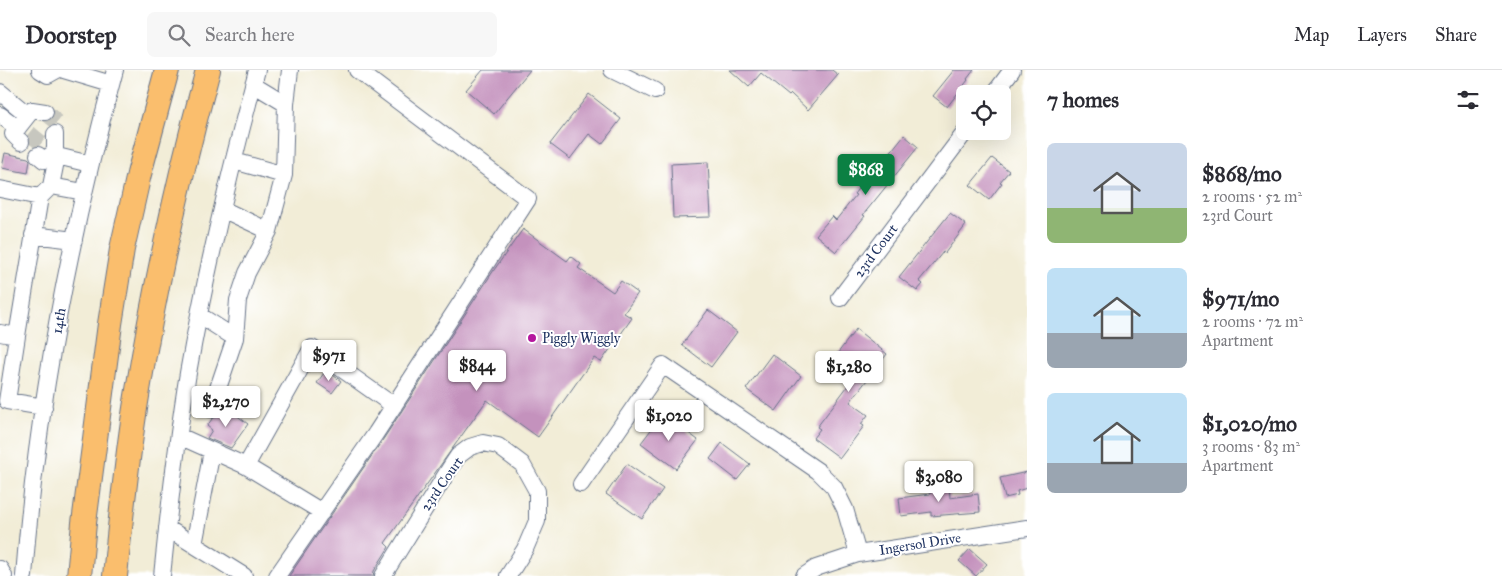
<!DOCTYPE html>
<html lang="en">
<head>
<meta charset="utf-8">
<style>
	body { margin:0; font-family:"IM FELL Great Primer",serif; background:#f7f7f7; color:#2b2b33; height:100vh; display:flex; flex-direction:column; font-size:19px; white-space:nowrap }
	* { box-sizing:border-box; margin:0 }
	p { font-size:16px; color:#7c7c81 }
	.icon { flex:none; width:28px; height:28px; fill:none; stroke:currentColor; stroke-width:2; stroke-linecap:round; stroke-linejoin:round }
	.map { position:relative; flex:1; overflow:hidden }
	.panel { display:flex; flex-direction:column; background:#fff; width:475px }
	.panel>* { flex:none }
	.tools { position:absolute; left:956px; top:15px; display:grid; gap:10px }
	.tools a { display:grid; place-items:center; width:55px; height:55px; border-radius:8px; background:#fff; box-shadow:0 5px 20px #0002; font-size:25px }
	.price { position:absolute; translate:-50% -42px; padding:0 11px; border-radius:5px; background:#fff; color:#222; font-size:16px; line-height:32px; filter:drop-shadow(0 1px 2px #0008) }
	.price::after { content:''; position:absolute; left:50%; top:30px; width:15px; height:11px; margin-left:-8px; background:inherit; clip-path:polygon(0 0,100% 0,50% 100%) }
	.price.on { background:#0b8043; color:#fff }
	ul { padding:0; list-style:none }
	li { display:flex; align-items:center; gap:15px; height:125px; padding:0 20px }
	li span { display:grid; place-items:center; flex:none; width:140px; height:100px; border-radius:8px; color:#555 }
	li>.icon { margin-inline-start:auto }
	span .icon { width:60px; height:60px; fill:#fffc; stroke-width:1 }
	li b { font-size:21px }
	h2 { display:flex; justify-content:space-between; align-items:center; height:60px; padding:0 20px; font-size:21px }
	header { display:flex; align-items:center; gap:30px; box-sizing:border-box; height:70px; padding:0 25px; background:#fff; border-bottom:1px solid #e1e1e2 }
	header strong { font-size:24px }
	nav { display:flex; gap:28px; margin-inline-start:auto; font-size:18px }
	.search { width:350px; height:45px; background:#f7f7f7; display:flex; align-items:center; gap:12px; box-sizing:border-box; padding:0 18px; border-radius:8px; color:#7c7c81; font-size:19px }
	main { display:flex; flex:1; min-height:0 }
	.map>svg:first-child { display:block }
	.building { fill:#c492bd }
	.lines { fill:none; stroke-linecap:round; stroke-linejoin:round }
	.minor-tunnel { stroke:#c7c7bf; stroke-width:16; stroke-dasharray:16 8; stroke-linecap:butt }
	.minor-casing { stroke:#667288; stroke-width:18 }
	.highway-casing { stroke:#667288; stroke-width:26 }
	.minor { stroke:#fff; stroke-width:16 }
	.highway { stroke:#fabe6d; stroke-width:24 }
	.poi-dot { fill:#b5179e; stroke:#fff; stroke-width:2 }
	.labels { text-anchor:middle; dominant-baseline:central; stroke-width:4; stroke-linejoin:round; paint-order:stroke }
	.street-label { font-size:14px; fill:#1b2f5e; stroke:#fff }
	.poi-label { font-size:14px; fill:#1b2f5e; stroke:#fff; text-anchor:start }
</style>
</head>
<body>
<header>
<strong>Doorstep</strong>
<div class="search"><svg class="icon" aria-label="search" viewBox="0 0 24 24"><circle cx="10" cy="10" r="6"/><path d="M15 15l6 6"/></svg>Search here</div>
<nav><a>Map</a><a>Layers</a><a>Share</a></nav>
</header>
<main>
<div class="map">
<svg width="1027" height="506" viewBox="0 0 1027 506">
	<rect width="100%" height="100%" fill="#fff"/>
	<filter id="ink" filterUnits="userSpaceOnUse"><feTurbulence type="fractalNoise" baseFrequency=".02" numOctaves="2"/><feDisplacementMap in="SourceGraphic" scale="10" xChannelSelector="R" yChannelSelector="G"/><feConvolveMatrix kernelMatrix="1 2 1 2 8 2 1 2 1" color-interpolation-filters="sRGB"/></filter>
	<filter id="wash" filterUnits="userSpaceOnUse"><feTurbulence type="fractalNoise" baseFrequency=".0096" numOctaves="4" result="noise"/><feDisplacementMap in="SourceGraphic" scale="20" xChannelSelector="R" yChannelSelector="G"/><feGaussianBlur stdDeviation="1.12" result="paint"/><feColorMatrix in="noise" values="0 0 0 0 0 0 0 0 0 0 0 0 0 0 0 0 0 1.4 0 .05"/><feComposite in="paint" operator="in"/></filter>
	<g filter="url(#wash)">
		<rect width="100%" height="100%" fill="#f2edd7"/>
		<g id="blocks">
			<!-- building -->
			<path class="building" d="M483 0H530L494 44 466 20Z
				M730 0H832L838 5 808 40 791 24 789 26 761 3 749 17Z
				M954 0H974L967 9 968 10 947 37 933 26Z
				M589 24 621 49 602 74 589 64 570 89 550 74Z
				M904 65 918 77 863 145 865 146 836 182 816 165 832 146 836 150 856 125 854 124 875 97 877 99Z
				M5 83 28 88 30 90 28 103 2 98Z
				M992 88 1009 101 1000 112 1002 113 989 130 970 115Z
				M708 92 711 147 673 148 671 94Z
				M950 143 966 155 945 183 943 182 919 211 923 214 917 221 899 207Z
				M523 159 567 191 571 186 581 194 578 198 613 222 621 211 638 223 624 243 632 248 601 292 594 288 538 367 487 330 385 473 389 477 374 501 373 506H289L384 368 494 200Z
				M708 240 737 262 711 297 682 275Z
				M856 259 887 284 850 332 868 345 861 354 864 356 840 388 813 368 820 359 817 357 850 313 828 296Z
				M772 284 801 306 776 341 746 319Z
				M326 300 341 311 332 323 317 313Z
				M223 335 248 354 231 378 207 368 212 360 207 356 212 349 218 346Z
				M663 344 698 370 676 399 641 373Z
				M722 373 750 394 737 410 710 389Z
				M627 394 663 419 642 449 606 424Z
				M1027 402V418L1017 421 1018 425 1005 428 1000 408Z
				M949 416 950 428 978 424 980 442 931 446V442L901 446 899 428 930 424V417Z
				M970 479 987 494 976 506 959 491Z"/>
		</g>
	</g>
	<g filter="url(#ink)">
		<use href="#blocks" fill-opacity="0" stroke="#667288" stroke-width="1"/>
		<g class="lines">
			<!-- minor-tunnel -->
			<path class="minor-tunnel" d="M45 42 62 56
				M29 63 45 76"/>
			<!-- minor casing -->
			<g class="minor-casing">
				<path id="minor" d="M40 0 48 5 57 0
					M64 0 111 14
					M612 0 655 21
					M253 14 286 34 290 0
					M0 22 28 45
					M994 24 1012 0
					M0 45 18 58
					M21 72 13 64 32 40 45 42
					M38 85 44 90 55 82V64
					M234 91 284 105
					M0 119 40 127 48 119
					M84 122 51 116 57 86 90 94
					M222 139 269 161
					M33 165 74 170
					M840 228 966 61
					M199 245 235 268 238 230 247 203 269 161 284 105 286 34
					M0 263 17 266 40 127
					M17 266 7 331 44 337
					M211 339 235 268
					M179 366 246 396 322 442
					M246 396 312 278 394 336
					M581 414 663 295 818 401 834 417 845 439 858 484
					M167 458 244 506
					M194 475 212 381
					M0 499 4 506
					M24 506C37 335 70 165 115 0
					M162 506C169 438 177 370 188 303 206 201 230 100 257 0
					M277 506 376 363 528 129 357 0
					M383 506 450 398 458 386 470 377 483 373 498 376 522 394 537 421V451L525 479 508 506
					M804 506 816 498 858 484 1027 458"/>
			</g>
			<!-- highway casing -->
			<g class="highway-casing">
				<path id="highway" d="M79 506 84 453 110 254 122 179 139 104 167 0
					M115 506C121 446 127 385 137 326 155 216 179 107 208 0"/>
			</g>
			<!-- minor -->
			<use href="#minor" class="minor"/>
			<!-- highway -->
			<use href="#highway" class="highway"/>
		</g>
	</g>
	<!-- markers -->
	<circle class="poi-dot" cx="532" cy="268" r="5"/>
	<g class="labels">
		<!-- street labels -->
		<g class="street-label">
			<text transform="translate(876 181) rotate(-53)">23rd Court</text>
			<text transform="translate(59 251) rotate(-80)">14th</text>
			<text transform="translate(442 414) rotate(-55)">23rd Court</text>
			<text transform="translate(920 474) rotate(-9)">Ingersol Drive</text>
		</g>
		<!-- poi labels -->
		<g class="poi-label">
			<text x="542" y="268">Piggly Wiggly</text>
		</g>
	</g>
</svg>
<div class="tools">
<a><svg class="icon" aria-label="locate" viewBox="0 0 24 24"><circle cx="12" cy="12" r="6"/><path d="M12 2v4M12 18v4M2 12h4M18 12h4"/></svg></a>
</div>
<b class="price on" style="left:866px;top:126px">$868</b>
<b class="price" style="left:329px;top:312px">$971</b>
<b class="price" style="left:477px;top:322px">$844</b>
<b class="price" style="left:849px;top:323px">$1,280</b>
<b class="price" style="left:226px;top:358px">$2,270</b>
<b class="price" style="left:669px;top:372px">$1,020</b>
<b class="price" style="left:939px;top:433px">$3,080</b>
</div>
<section class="panel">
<h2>7 homes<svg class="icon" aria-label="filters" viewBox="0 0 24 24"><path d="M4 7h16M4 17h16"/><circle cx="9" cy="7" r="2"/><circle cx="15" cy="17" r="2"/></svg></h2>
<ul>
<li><span style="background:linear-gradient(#c9d6e8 65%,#8fb573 0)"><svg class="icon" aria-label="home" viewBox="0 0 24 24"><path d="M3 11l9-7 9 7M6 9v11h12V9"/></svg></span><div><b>$868/mo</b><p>2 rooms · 52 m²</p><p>23rd Court</p></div></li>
<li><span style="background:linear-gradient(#bfe0f5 65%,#9aa5b1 0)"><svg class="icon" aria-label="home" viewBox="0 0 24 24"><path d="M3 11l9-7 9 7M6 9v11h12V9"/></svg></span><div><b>$971/mo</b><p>2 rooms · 72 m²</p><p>Apartment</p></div></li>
<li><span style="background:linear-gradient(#bfe0f5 70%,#9aa5b1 0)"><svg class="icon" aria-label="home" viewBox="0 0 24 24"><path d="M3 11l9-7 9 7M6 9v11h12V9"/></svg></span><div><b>$1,020/mo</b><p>3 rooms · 83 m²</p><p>Apartment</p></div></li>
</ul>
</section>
</main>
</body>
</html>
